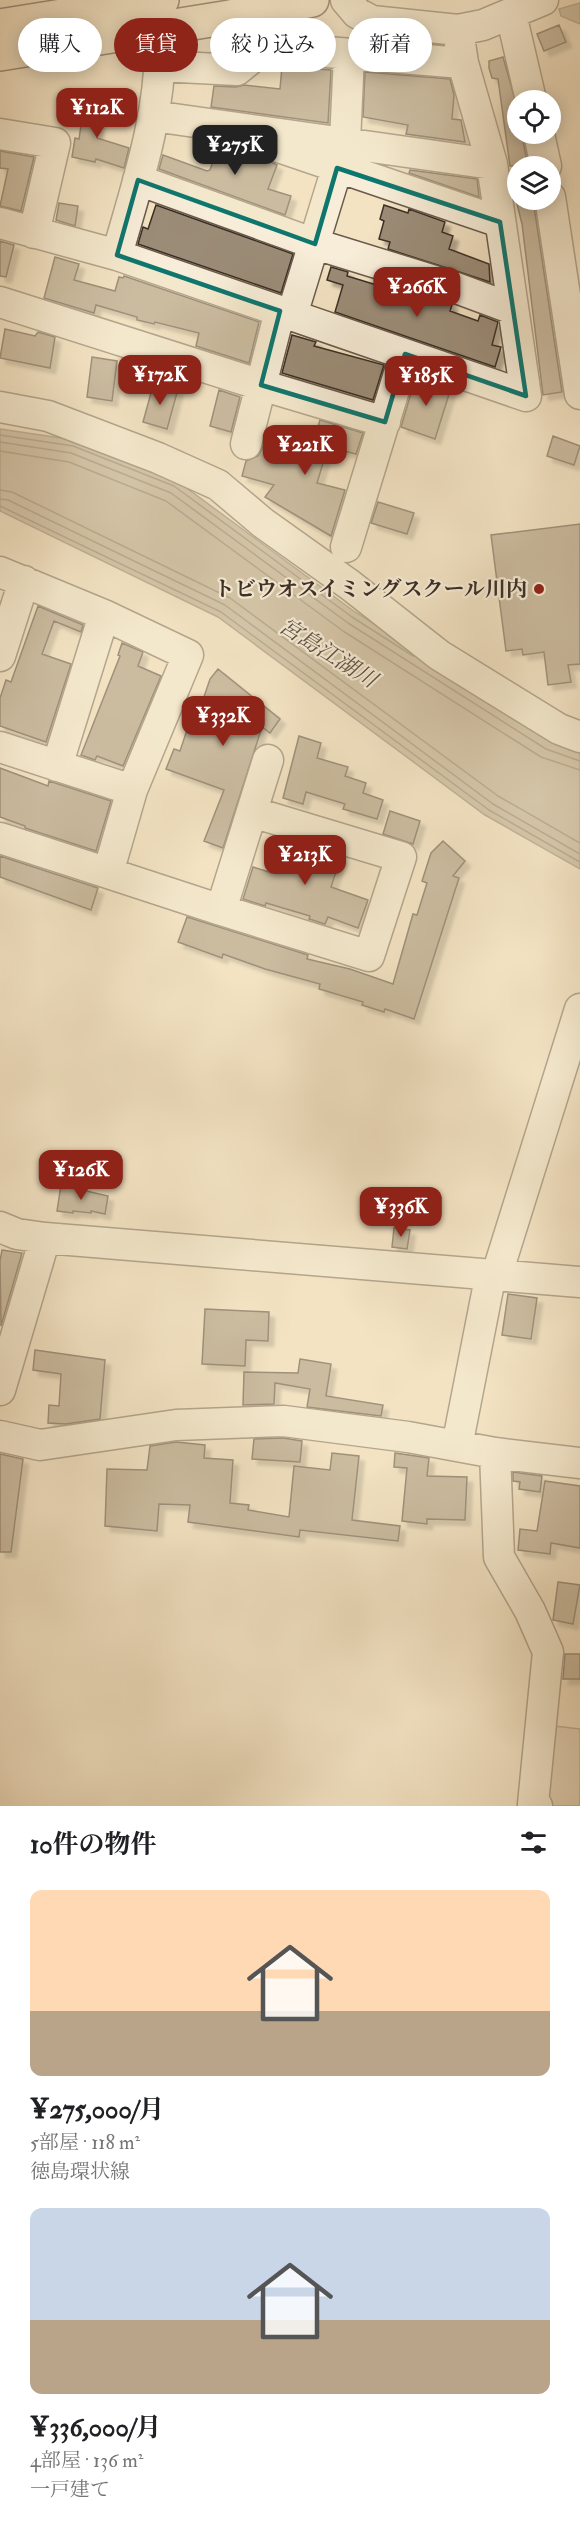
<!DOCTYPE html>
<html lang="ja">
<head>
<meta charset="utf-8">
<style>
	body { margin:0; font-family:"IM FELL Double Pica","Noto Serif JP",serif; background:#f6f6f6; color:#202124; height:100vh; display:flex; flex-direction:column; font-size:22px; white-space:nowrap }
	* { box-sizing:border-box; margin:0 }
	p { font-size:20px; color:#757577 }
	.icon { flex:none; width:33px; height:33px; fill:none; stroke:currentColor; stroke-width:2; stroke-linecap:round; stroke-linejoin:round }
	.map { position:relative; height:1806px; overflow:hidden }
	.drawer { display:flex; flex-direction:column; background:#fff; flex:1 }
	.drawer>* { flex:none }
	.top-card { position:absolute; left:18px; top:18px; width:544px; height:54px; display:flex; gap:12px }
	.fabs { position:absolute; left:507px; top:90px; display:grid; gap:12px }
	.fabs a { display:grid; place-items:center; width:54px; height:54px; border-radius:50%; background:#fff; box-shadow:0 3px 15px #0003; font-size:30px }
	.price { position:absolute; translate:-50% -51px; padding:0 14px; border-radius:12px; background:#8f2418; color:#fff; font-size:20px; line-height:39px; filter:drop-shadow(0 2px 3px #0008) }
	.price::after { content:''; position:absolute; left:50%; top:36px; width:18px; height:14px; margin-left:-9px; background:inherit; clip-path:polygon(0 0,100% 0,50% 100%) }
	.price.active { background:#222; color:#fff }
	ul { padding:0; list-style:none }
	li { display:grid; align-content:center; gap:12px; height:318px; padding:0 30px }
	li span { display:grid; place-items:center; height:186px; border-radius:12px; color:#555 }
	li>.icon { margin-inline-start:auto }
	span .icon { width:108px; height:108px; fill:#fffc; stroke-width:1 }
	li b { font-size:26px }
	h2 { display:flex; justify-content:space-between; align-items:center; height:72px; padding:0 30px; font-size:26px }
	.tag { padding:0 21px; border-radius:27px; background:#fff; box-shadow:0 3px 15px #0003; font-size:21px; line-height:54px }
	.tag.active { background:#8f2418; color:#fff }
	.map>svg:first-child { display:block }
	.green { fill:#d4c4a8; stroke:#887966; stroke-width:1.5 }
	.water { fill:#b4a58d; stroke:#847563; stroke-width:1.5 }
	.lines { fill:none; stroke-linecap:round; stroke-linejoin:round }
	.shore { stroke:#786a59; stroke-width:1.5 }
	.building { fill:#9b8c77; stroke:#3b2e25; stroke-width:1.5; filter:url(#shadow) }
	.minor-casing { stroke:#695b4c; stroke-width:33 }
	.major-casing { stroke:#3b2e25; stroke-width:36 }
	.minor { stroke:#f7edd8; stroke-width:30 }
	.major { stroke:#f3e3c3; stroke-width:33 }
	.marked { fill:none; stroke:#0f766e; stroke-width:4.5; stroke-linejoin:round }
	.poi-dot { fill:#8f2418; stroke:#f7edd8; stroke-width:2 }
	.labels { text-anchor:middle; dominant-baseline:central; stroke-width:4.5; stroke-linejoin:round; paint-order:stroke }
	.poi-label { font-size:21px; font-weight:bold; fill:#3b2e25; stroke:#f7edd8; text-anchor:end }
	.water-label { font-size:22px; font-style:italic; fill:#5f5244; stroke:#f7edd8 }
</style>
</head>
<body>
<div class="map">
<svg width="580" height="1806" viewBox="0 0 580 1806">
	<defs>
		<filter id="shadow"><feDropShadow dx="5.5" dy="5.5" stdDeviation="1.5" flood-color="#0004"/></filter>
	</defs>
	<rect width="100%" height="100%" fill="#f3e3c3"/>
	<filter id="stains"><feTurbulence type="fractalNoise" baseFrequency=".00333" numOctaves="4"/><feColorMatrix values="0 0 0 0 .2 0 0 0 0 .09 0 0 0 0 .02 0 0 0 .5 -.17"/></filter>
	<radialGradient id="worn" r=".72"><stop offset=".6" stop-color="#630" stop-opacity="0"/><stop offset="1" stop-color="#630" stop-opacity=".3"/></radialGradient>
	<!-- green -->
	<path class="green" d="M546 1725 580 1729V1806H553L542 1794Z"/>
	<!-- water -->
	<path class="water" d="M580 3V24L561 16 559 9Z
		M0 429 75 440 177 481 355 612 553 737 580 748V869L485 815 218 617 0 511Z"/>
	<g class="lines">
		<!-- shore -->
		<path class="shore" d="M0 435 73 446 174 486 352 617 413 656
			M0 442 71 453 171 493 348 623 546 749 580 761
			M0 451 69 462 166 501 343 631 541 757 580 770
			M0 490 12 492 230 598 498 796 580 843
			M0 499 8 500 225 605 493 804 580 854
			M0 506 221 612 489 810 580 862"/>
	</g>
	<!-- building -->
	<path class="building" d="M559 25 566 42 544 51 537 34Z
		M503 57 518 110V136H522L528 166H510L498 79 492 78 489 68V61Z
		M282 66 331 70 328 123 211 107 214 86 236 87 244 85 280 89Z
		M365 72 450 79 454 95 452 119 461 120 465 142 406 134 408 125 363 117Z
		M85 97 102 99 97 138 129 148 124 168 96 159 95 162 72 157 75 138 79 139Z
		M219 143 258 150 263 158 277 165 268 189 291 196 285 215 159 169 163 155 207 171 210 170Z
		M0 151 34 157 21 211 0 206 8 169 0 168Z
		M410 170 477 179 479 197 409 173Z
		M516 200H533L562 392 543 395 522 224Z
		M59 203 78 206 75 226 56 220Z
		M156 205 293 254 281 293 138 244 143 227 148 229Z
		M384 205 408 213 409 209 445 222 442 232 453 236 449 249 489 264 490 282 388 249 390 242 379 239 384 221 380 219Z
		M0 241 14 245 6 277 0 276Z
		M55 257 79 264 74 280 115 291 119 277 123 278 124 276 259 322 249 363 196 346 199 333 155 322 154 324 137 320V317L96 305 94 313 44 298Z
		M331 267 348 272 347 276 380 286 381 282 402 289 400 295 431 304 433 298 445 302 452 305 450 311 478 321 480 315 498 322 492 345 501 347 495 367 335 312 343 285 327 280Z
		M5 329 35 336 38 332 55 337 50 368 0 358Z
		M292 335 316 342 314 346 384 365 373 400 282 373Z
		M92 357 117 361 112 401 87 397Z
		M416 376 451 388 435 439 401 427Z
		M154 382 178 389 167 429 143 422Z
		M219 390 240 397 231 432 210 426Z
		M320 420 363 433 356 454 328 447 317 483 345 490 331 536 265 497 274 485 242 476 246 461 258 456 264 445 292 453 293 449 310 453Z
		M553 436 580 446 574 465 547 456Z
		M378 502 414 513 407 534 371 523Z
		M580 524V664L568 665 571 682 548 685 544 652 523 655 522 649 506 651 491 535Z
		M38 606 83 625 81 632 54 621 42 654 71 664 46 742 0 726V698L6 680 11 682Z
		M122 643 143 652 138 666 161 676 123 766 97 756 95 760 81 755 120 656 118 655Z
		M218 669 280 719 270 733 262 727 223 848 204 841 224 790 166 769 174 749 180 751 187 730 192 732 210 679Z
		M299 736 321 743 317 758 348 767 345 776 366 783 363 793 383 800 377 819 343 809 345 804 306 792 303 804 283 798Z
		M0 768 48 786 49 781 111 801 96 851 25 828V826L0 817Z
		M390 811 420 821 413 844 383 834Z
		M282 839 341 857 331 887 368 900 358 928 328 917 325 924 309 919 310 916 266 903 265 906 243 899 253 867 272 873Z
		M443 841 465 861 453 876 459 878 414 1019 385 1009 384 1012 362 1005 363 1002 319 989 320 984 265 969 223 954 222 958 178 942 187 917 308 955 307 959 350 969 393 984 413 914 417 915 427 883 422 881 431 853Z
		M0 856 98 888 91 910 0 877Z
		M61 1185 108 1196 105 1214 91 1211V1213L73 1211V1213L57 1211Z
		M394 1228 410 1230 407 1249 392 1247Z
		M2 1250 22 1253 1 1326 0 1261Z
		M508 1294 537 1298 531 1339 502 1335Z
		M205 1309 269 1312 268 1341 246 1340 245 1366 202 1364Z
		M35 1350 105 1360 100 1419 66 1424 48 1423 49 1405 59 1406 61 1374 33 1370Z
		M300 1359 331 1364 326 1396 383 1405 381 1416 307 1407 310 1389 275 1383 274 1404 243 1405 244 1372 298 1373Z
		M283 1438 302 1441 300 1462 252 1459 254 1439Z
		M176 1442 205 1445 204 1458 233 1460 230 1503 249 1505 248 1510 289 1517 294 1466 330 1470 332 1453 359 1456 352 1520 400 1526 398 1541 300 1530 299 1537 188 1522 190 1505 159 1504 157 1531 105 1526 107 1469 147 1470 150 1446Z
		M395 1453 429 1458 427 1476 467 1477 465 1520 427 1519V1524L402 1521 407 1468 394 1467Z
		M0 1454 23 1459 11 1552H0Z
		M513 1472 542 1476 540 1492 519 1489 520 1482 513 1481Z
		M545 1481 580 1486V1548L551 1543 550 1554 518 1550 520 1529 537 1531Z
		M558 1582 580 1585 573 1624 553 1620Z
		M565 1654H580V1679H563Z"/>
	<g class="lines">
		<!-- minor casing -->
		<g class="minor-casing">
			<path id="minor" d="M346 0 357 13 372 21 458 30 483 25 543 0
				M511 14 531 100
				M160 66 237 70 265 47 463 63
				M153 116 492 164
				M0 134 55 143 34 233
				M539 134 546 166
				M276 146 500 222
				M138 180 315 244 451 286 513 309
				M550 197 580 394
				M0 223 117 255 526 396 492 164 463 63 458 30
				M117 255C136 187 160 118 160 47
				M0 302 261 385 385 422
				M292 315 345 142 349 55
				M0 407 48 416 158 458 218 485 263 523 350 585 439 655 559 729 580 737
				M246 444 280 311
				M346 547 405 354
				M0 572 104 615 188 655 132 790 108 873 0 838
				M0 656 24 581
				M0 747 132 790
				M57 766 104 615
				M108 873 221 910 268 760
				M221 910 369 956 401 857 252 812
				M0 1227 17 1234 45 1238 0 1390
				M45 1238 580 1282
				M497 1274 580 1009
				M0 1436 40 1445 176 1425 284 1421 408 1437 495 1453 580 1463
				M457 1446 491 1273
				M495 1453 499 1557 530 1611 548 1652 533 1804 537 1806"/>
		</g>
		<!-- major casing -->
		<g class="major-casing">
			<path id="major" d="M0 26 162 0
				M0 54 230 17 312 0"/>
		</g>
		<!-- minor -->
		<use href="#minor" class="minor"/>
		<!-- major -->
		<use href="#major" class="major"/>
	</g>
	<!-- marked area -->
	<path d="M0 0H580V1806H0ZM337 168 500 222 526 396 405 354 385 422 261 385 280 311 117 255 138 180 315 244Z" fill="#f3e3c3" fill-opacity=".55" fill-rule="evenodd"/>
	<path class="marked" d="M337 168 500 222 526 396 405 354 385 422 261 385 280 311 117 255 138 180 315 244Z"/>
	<!-- markers -->
	<circle class="poi-dot" cx="539" cy="589" r="6"/>
	<g class="labels">
		<!-- poi labels -->
		<g class="poi-label">
			<text x="527" y="589">トビウオスイミングスクール川内</text>
		</g>
		<!-- water labels -->
		<g class="water-label">
			<text transform="translate(328 653) rotate(32)">宮島江湖川</text>
		</g>
	</g>
	<rect width="100%" height="100%" filter="url(#stains)"/>
	<rect width="100%" height="100%" fill="url(#worn)"/>
</svg>
<div class="fabs">
<a><svg class="icon" aria-label="locate" viewBox="0 0 24 24"><circle cx="12" cy="12" r="6"/><path d="M12 2v4M12 18v4M2 12h4M18 12h4"/></svg></a>
<a><svg class="icon" aria-label="layers" viewBox="0 0 24 24"><path d="M12 4l9 5-9 5-9-5zM3 14l9 5 9-5"/></svg></a>
</div>
<b class="price" style="left:97px;top:139px">¥112K</b>
<b class="price active" style="left:235px;top:176px">¥275K</b>
<b class="price" style="left:417px;top:318px">¥266K</b>
<b class="price" style="left:160px;top:406px">¥172K</b>
<b class="price" style="left:426px;top:407px">¥185K</b>
<b class="price" style="left:305px;top:476px">¥221K</b>
<b class="price" style="left:223px;top:747px">¥332K</b>
<b class="price" style="left:305px;top:886px">¥213K</b>
<b class="price" style="left:81px;top:1201px">¥126K</b>
<b class="price" style="left:401px;top:1238px">¥336K</b>
<div class="top-card">
<a class="tag">購入</a>
<a class="tag active">賃貸</a>
<a class="tag">絞り込み</a>
<a class="tag">新着</a>
</div>
</div>
<section class="drawer">
<h2>10件の物件<svg class="icon" aria-label="filters" viewBox="0 0 24 24"><path d="M4 7h16M4 17h16"/><circle cx="9" cy="7" r="2"/><circle cx="15" cy="17" r="2"/></svg></h2>
<ul>
<li><span style="background:linear-gradient(#ffd9b3 65%,#b9a48a 0)"><svg class="icon" aria-label="home" viewBox="0 0 24 24"><path d="M3 11l9-7 9 7M6 9v11h12V9"/></svg></span><div><b>¥275,000/月</b><p>5部屋 · 118 m²</p><p>徳島環状線</p></div></li>
<li><span style="background:linear-gradient(#c9d6e8 60%,#b9a48a 0)"><svg class="icon" aria-label="home" viewBox="0 0 24 24"><path d="M3 11l9-7 9 7M6 9v11h12V9"/></svg></span><div><b>¥336,000/月</b><p>4部屋 · 136 m²</p><p>一戸建て</p></div></li>
</ul>
</section>
</body>
</html>
